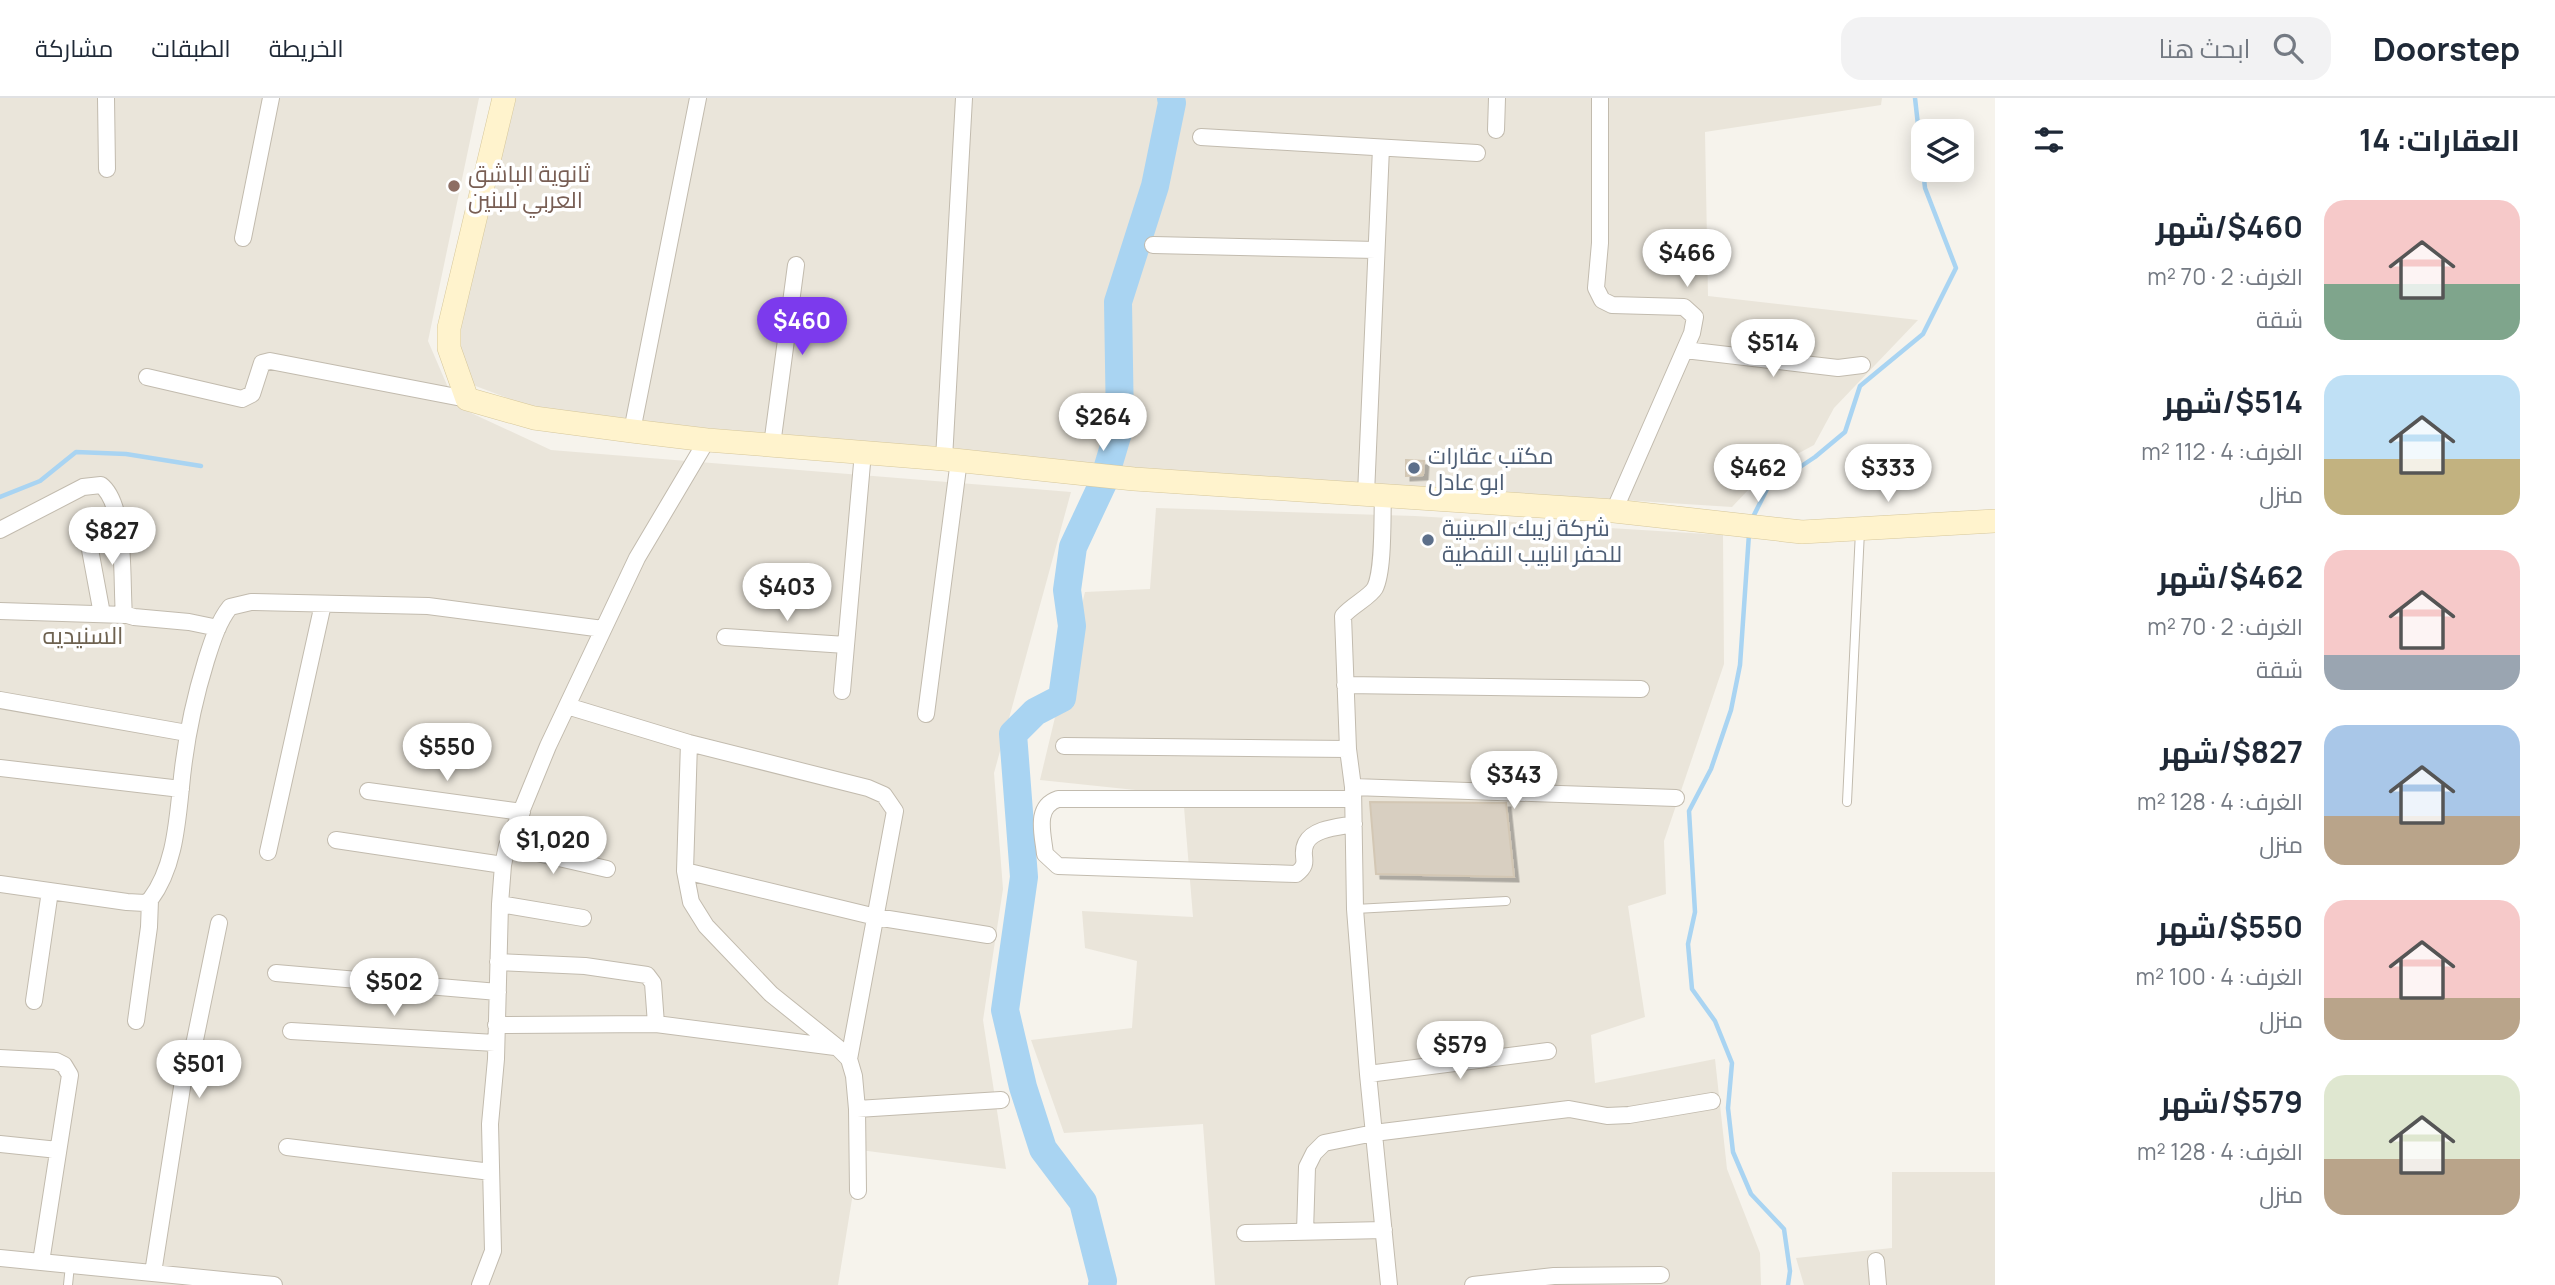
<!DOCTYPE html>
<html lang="ar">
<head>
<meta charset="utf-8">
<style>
	body { margin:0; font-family:Manrope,Cairo,sans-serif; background:#f2f2f3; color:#1f2937; direction:rtl; height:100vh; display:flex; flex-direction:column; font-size:26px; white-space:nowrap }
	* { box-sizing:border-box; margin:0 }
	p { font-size:23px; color:#747a83 }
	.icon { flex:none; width:38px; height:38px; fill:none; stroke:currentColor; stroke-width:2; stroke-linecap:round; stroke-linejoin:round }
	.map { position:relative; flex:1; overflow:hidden; direction:ltr }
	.details { display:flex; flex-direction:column; background:#fff; width:560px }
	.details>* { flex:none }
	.fabs { position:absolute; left:1911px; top:21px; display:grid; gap:14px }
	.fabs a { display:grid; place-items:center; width:63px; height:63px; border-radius:14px; background:#fff; box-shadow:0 4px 18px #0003; font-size:35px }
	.price { position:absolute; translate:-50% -60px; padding:0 16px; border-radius:24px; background:#fff; color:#222; font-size:23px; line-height:46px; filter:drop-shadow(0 2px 4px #0008) }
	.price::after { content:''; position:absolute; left:50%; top:42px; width:21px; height:16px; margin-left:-10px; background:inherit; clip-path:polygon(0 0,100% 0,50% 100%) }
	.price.active { background:#7c3aed; color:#fff }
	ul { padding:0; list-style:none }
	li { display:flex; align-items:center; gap:21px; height:175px; padding:0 35px }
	li span { display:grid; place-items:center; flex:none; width:196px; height:140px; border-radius:21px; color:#555 }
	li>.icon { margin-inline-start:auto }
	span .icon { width:84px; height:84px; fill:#fffc; stroke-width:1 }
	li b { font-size:30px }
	h2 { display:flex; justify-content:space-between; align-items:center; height:84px; padding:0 35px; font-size:30px }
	header { display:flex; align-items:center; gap:42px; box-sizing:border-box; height:98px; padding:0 35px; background:#fff; border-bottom:2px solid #e0e1e3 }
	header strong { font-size:33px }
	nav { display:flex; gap:38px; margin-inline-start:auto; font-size:24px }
	.search { width:490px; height:63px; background:#f2f2f3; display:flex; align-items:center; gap:18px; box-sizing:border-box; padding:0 24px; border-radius:21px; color:#747a83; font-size:26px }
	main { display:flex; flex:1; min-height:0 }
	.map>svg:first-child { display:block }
	.residential { fill:#eae5da }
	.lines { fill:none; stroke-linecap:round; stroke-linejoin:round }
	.stream { stroke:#a9d4f2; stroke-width:4.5 }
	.river { stroke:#a9d4f2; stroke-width:28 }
	.building { fill:#d8cfc1; stroke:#d3c7b4; stroke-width:2; filter:url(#shadow) }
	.lane-casing { stroke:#c2bbae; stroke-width:10 }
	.street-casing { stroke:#c2bbae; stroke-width:18 }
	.secondary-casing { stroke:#d6c79b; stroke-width:24 }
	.lane { stroke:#fff; stroke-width:8 }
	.street { stroke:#fff; stroke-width:16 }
	.secondary { stroke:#fff3cd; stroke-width:23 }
	.education-dot { fill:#8d6e63; stroke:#fff; stroke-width:2.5 }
	.service-dot { fill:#5c6f8a; stroke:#fff; stroke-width:2.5 }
	.labels { text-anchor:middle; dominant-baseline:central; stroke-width:7; stroke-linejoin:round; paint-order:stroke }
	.education-label { font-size:23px; fill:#785e54; stroke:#fff; text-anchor:start }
	.service-label { font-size:23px; fill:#4e5e75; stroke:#fff; text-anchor:start }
	.neighbourhood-label { font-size:24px; fill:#6e6250; stroke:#fff }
</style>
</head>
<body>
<header>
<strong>Doorstep</strong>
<div class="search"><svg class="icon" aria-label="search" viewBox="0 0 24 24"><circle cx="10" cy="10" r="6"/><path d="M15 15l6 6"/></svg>ابحث هنا</div>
<nav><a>الخريطة</a><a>الطبقات</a><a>مشاركة</a></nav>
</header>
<main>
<section class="details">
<h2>العقارات: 14<svg class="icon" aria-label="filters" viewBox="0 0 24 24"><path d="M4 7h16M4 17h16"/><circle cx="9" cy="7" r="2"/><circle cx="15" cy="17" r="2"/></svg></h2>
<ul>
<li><span style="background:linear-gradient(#f6c9c9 60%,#7fa58c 0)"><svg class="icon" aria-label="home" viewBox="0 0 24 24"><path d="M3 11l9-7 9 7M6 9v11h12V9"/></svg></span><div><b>$460/شهر</b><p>الغرف: 2 · 70 m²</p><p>شقة</p></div></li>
<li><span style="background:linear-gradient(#bfe0f5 60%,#c2b280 0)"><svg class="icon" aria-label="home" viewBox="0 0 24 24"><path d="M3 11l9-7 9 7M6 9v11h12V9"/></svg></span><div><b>$514/شهر</b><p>الغرف: 4 · 112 m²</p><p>منزل</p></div></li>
<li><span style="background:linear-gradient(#f6c9c9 75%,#9aa5b1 0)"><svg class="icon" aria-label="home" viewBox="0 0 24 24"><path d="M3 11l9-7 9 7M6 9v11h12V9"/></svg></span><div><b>$462/شهر</b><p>الغرف: 2 · 70 m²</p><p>شقة</p></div></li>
<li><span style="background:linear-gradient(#a9c7e8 65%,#b9a48a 0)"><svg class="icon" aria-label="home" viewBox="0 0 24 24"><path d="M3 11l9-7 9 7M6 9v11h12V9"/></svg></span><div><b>$827/شهر</b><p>الغرف: 4 · 128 m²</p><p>منزل</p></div></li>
<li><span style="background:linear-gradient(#f6c9c9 70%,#b9a48a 0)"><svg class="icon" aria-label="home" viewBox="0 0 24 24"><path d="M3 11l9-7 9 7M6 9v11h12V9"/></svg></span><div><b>$550/شهر</b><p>الغرف: 4 · 100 m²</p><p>منزل</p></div></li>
<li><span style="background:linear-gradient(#dfe7d0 60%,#b9a48a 0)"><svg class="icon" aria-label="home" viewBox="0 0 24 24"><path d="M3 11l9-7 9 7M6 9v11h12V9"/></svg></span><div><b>$579/شهر</b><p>الغرف: 4 · 128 m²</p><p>منزل</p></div></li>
</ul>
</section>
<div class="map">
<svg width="1995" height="1187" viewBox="0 0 1995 1187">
	<defs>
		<filter id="shadow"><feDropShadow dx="4.5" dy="4.5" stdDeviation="0" flood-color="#0004"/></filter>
	</defs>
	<rect width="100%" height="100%" fill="#f6f3ec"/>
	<!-- residential -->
	<path class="residential" d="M0 0H479L428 243 456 308 551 352 1071 394 994 675 1003 791 983 922 1006 1071 860 1052 838 1187H0Z
		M515 0H1882L1881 7 1705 34 1708 198 1918 222 1834 310 1814 347 1767 372 1732 409 1077 367 544 314 473 287 455 244Z
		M1156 410 1415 418 1723 437 1724 566 1664 743 1666 796 1628 808 1645 919 1591 937 1595 985 1715 961 1727 1071 1760 1155 1761 1187H1215L1203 1026 1064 1035 1031 942 1132 930 1137 863 1085 850 1082 813 1193 819 1183 697 1040 682 1085 494 1150 491Z
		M1892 1074H1995V1187H1804L1796 1160 1892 1150Z"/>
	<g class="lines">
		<!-- stream -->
		<path class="stream" d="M0 399 40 383 76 354 126 356 201 368
			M1752 421 1767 391 1815 359 1845 334 1860 288 1923 236 1956 170 1925 90 1915 0
			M1749 436 1740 567 1731 612 1711 671 1689 713 1695 814 1688 846 1692 891 1715 923 1732 965 1728 1010 1733 1054 1751 1096 1784 1131 1790 1173 1788 1187"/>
		<!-- river -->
		<path class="river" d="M1102 1187 1103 1183 1083 1104 1043 1051 1023 989 1005 912 1024 779 1013 636 1035 614 1062 600 1072 528 1067 492 1073 449 1103 385 1120 328 1118 204 1155 88 1172 5 1171 0"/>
	</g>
	<!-- building -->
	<path class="building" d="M1406 362 1424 363 1423 377 1406 378Z
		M1370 704 1506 705 1514 779 1376 776Z"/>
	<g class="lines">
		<!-- lane casing -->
		<g class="lane-casing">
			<path id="lane" d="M1847 704 1860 433
				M1355 811 1506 803
				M68 1187 70 1167"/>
		</g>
		<!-- street casing -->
		<g class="street-casing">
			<path id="street" d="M106 0 107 71
				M1600 0V145L1596 190 1602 202 1612 207 1684 209 1695 219 1692 235 1614 413
				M1496 32 1497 0
				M1201 39 1477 55
				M243 140 271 0
				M1153 147 1376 152
				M1685 252 1838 270 1862 267
				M147 279 242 301 252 296 262 265 270 263 467 301
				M632 333 698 0
				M772 347 796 167
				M944 361 964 0
				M1366 396 1381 50
				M1383 397C1382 418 1384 472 1375 490 1370 499 1351 508 1343 518L1348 651 1353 689 1355 811 1368 976 1389 1187
				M86 430 102 516
				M0 432 83 389 101 387C127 407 121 485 124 516L134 519 189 524 218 530
				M0 513 125 517
				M725 539 846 547
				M1345 587 1641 591
				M842 593 863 354
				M0 602 187 635
				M567 608 689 645 868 690 884 697 895 713 849 961
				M926 616 959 362
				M689 645 685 773 691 804 706 828 771 896 837 949 849 961 854 978 857 1011 858 1093
				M1064 648 1348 651
				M0 670 181 691
				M1353 689 1676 700
				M368 693 522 714
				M1353 701H1058C1034 709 1043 736 1045 756L1058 768 1296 776C1312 764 1299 759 1306 745 1313 730 1340 729 1354 726
				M336 742 503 767
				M507 748 607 771
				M268 754 323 506
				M685 773 876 819 988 837
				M0 786 127 804 145 805 150 802C174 770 177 727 181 689 185 645 193 605 206 563 212 544 218 524 230 509L251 504 428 508 603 531
				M500 806 583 820
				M498 864 585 868 647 877 653 885 656 926
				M276 875 498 894
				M34 903 50 793
				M136 923 149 829 150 802
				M496 927 656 926 835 949
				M291 933 495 945
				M0 960 56 963 64 967 70 977 41 1164
				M1368 976 1548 953
				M857 1011 1001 1002
				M0 1046 58 1052
				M287 1049 491 1074
				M1305 1134 1307 1069 1314 1055 1324 1045 1374 1035 1569 1011 1607 1018 1629 1017 1712 1003
				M1245 1135 1384 1132
				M0 1160 274 1187
				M1876 1163 1878 1187
				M153 1175 183 983 195 942 219 825
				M480 1187 493 1153 490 1026 496 961 500 806 503 767 507 748 548 648 637 460 707 342
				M1473 1187 1554 1178 1661 1177"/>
		</g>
		<!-- secondary casing -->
		<g class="secondary-casing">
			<path id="secondary" d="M504 0 449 230V250L467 301 534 320 632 333 707 342 944 361 1134 381 1614 413 1802 434 1995 423"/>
		</g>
		<!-- lane -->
		<use href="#lane" class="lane"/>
		<!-- street -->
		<use href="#street" class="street"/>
		<!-- secondary -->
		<use href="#secondary" class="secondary"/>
	</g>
	<!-- markers -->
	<circle class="education-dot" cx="454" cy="88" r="7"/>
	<g class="service-dot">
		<circle cx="1414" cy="370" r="7"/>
		<circle cx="1428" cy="442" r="7"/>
	</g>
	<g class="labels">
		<!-- education labels -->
		<g class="education-label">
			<text x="468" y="75">ثانوية الباشق<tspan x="468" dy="26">العربي للبنين</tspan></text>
		</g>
		<!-- service labels -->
		<g class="service-label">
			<text x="1428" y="357">مكتب عقارات<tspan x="1428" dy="26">ابو عادل</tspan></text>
			<text x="1442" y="429">شركة زيبك الصينية<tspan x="1442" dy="26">للحفر انابيب النفطية</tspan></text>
		</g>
		<!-- neighbourhood labels -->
		<g class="neighbourhood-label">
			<text x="83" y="536">السنيديه</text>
		</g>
	</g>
</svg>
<div class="fabs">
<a><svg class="icon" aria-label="layers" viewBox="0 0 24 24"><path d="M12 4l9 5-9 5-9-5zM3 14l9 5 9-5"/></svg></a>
</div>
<b class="price" style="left:1687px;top:191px">$466</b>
<b class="price active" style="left:802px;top:259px">$460</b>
<b class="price" style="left:1773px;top:281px">$514</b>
<b class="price" style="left:1103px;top:355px">$264</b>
<b class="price" style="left:1758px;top:406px">$462</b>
<b class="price" style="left:1888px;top:406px">$333</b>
<b class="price" style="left:112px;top:469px">$827</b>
<b class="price" style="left:787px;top:525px">$403</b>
<b class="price" style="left:447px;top:685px">$550</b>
<b class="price" style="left:1514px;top:713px">$343</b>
<b class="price" style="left:553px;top:778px">$1,020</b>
<b class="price" style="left:394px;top:920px">$502</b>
<b class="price" style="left:1460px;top:983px">$579</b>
<b class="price" style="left:199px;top:1002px">$501</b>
</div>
</main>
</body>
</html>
